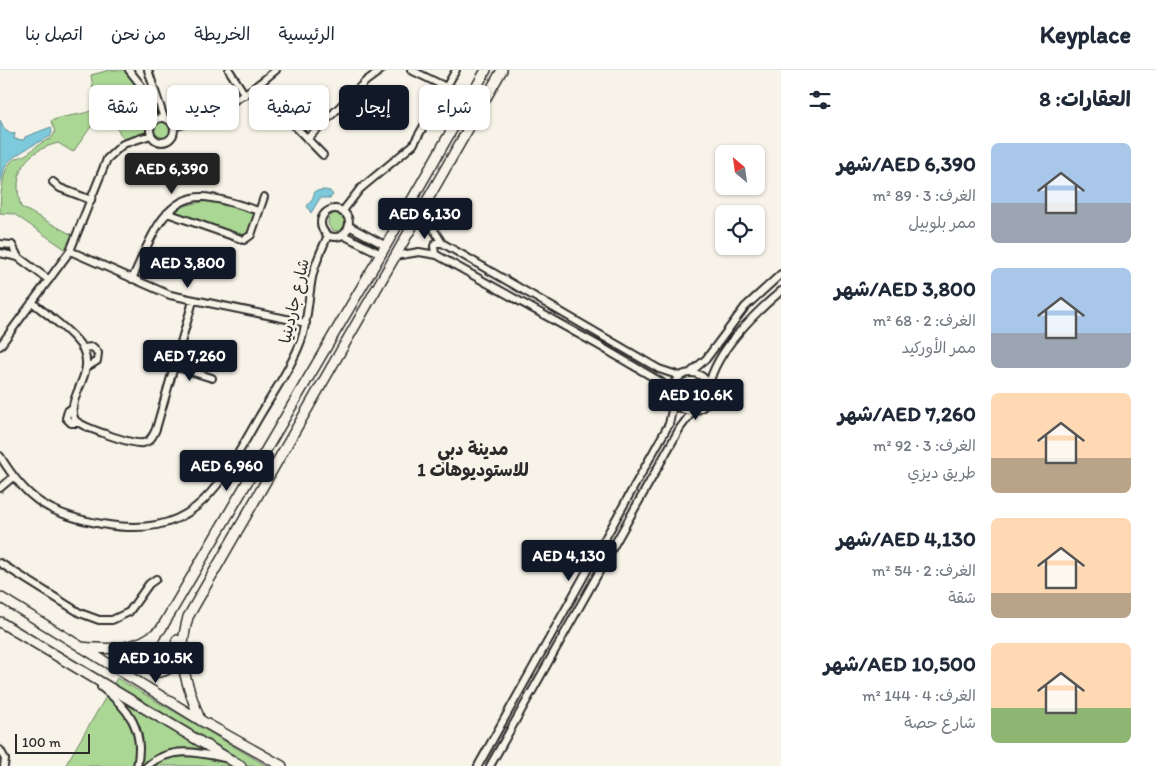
<!DOCTYPE html>
<html lang="ar">
<head>
<meta charset="utf-8">
<style>
	body { margin:0; font-family:Itim,"Playpen Sans Arabic",sans-serif; background:#f2f2f3; color:#1f2937; direction:rtl; height:100vh; display:flex; flex-direction:column; font-size:19px; white-space:nowrap }
	* { box-sizing:border-box; margin:0 }
	p { font-size:16px; color:#747a83 }
	.icon { flex:none; width:28px; height:28px; fill:none; stroke:currentColor; stroke-width:2; stroke-linecap:round; stroke-linejoin:round }
	.map { position:relative; flex:1; overflow:hidden; direction:ltr }
	.details { display:flex; flex-direction:column; background:#fff; width:375px }
	.details>* { flex:none }
	.guide { position:absolute; left:15px; top:15px; width:475px; height:45px; direction:rtl; display:flex; gap:10px }
	.needle { width:32px; rotate:331deg }
	.buttons { position:absolute; left:715px; top:75px; display:grid; gap:10px }
	.buttons a { display:grid; place-items:center; width:50px; height:50px; border-radius:8px; background:#fff; box-shadow:0 1px 4px #0004; font-size:25px }
	.scale { position:absolute; left:15px; bottom:12px; width:75px; box-sizing:border-box; padding-left:5px; border:2px solid #2b2b2b; border-top:0; font-size:14px; line-height:18px; white-space:nowrap; color:#2b2b2b; -webkit-text-stroke:4px #f7f3e8; paint-order:stroke }
	.price { position:absolute; translate:-50% -42px; padding:0 11px; border-radius:5px; background:#111827; color:#fff; font-size:16px; line-height:32px; filter:drop-shadow(0 1px 2px #0008) }
	.price::after { content:''; position:absolute; left:50%; top:30px; width:15px; height:11px; margin-left:-8px; background:inherit; clip-path:polygon(0 0,100% 0,50% 100%) }
	.price.selected { background:#222; color:#fff }
	ul { padding:0; list-style:none }
	li { display:flex; align-items:center; gap:15px; height:125px; padding:0 25px }
	li span { display:grid; place-items:center; flex:none; width:140px; height:100px; border-radius:8px; color:#555 }
	li>.icon { margin-inline-start:auto }
	span .icon { width:60px; height:60px; fill:#fffc; stroke-width:1 }
	li b { font-size:21px }
	h2 { display:flex; justify-content:space-between; align-items:center; height:60px; padding:0 25px; font-size:21px }
	.tag { padding:0 18px; border-radius:8px; background:#fff; box-shadow:0 1px 4px #0004; font-size:18px; line-height:45px }
	.tag.selected { background:#111827; color:#fff }
	header { display:flex; align-items:center; gap:30px; box-sizing:border-box; height:70px; padding:0 25px; background:#fff; border-bottom:1px solid #e0e1e3 }
	header strong { font-size:24px }
	nav { display:flex; gap:28px; margin-inline-start:auto; font-size:18px }
	main { display:flex; flex:1; min-height:0 }
	.map>svg:first-child { display:block }
	.green { fill:#abd795; stroke:#6b8160 }
	.water { fill:#7dcadc; stroke:#5c8a95 }
	.lines { fill:none; stroke-linecap:round; stroke-linejoin:round }
	.minor-casing { stroke:#2b2b2b; stroke-width:10 }
	.major-casing { stroke:#2b2b2b; stroke-width:12 }
	.minor { stroke:#f7f3e8; stroke-width:6 }
	.major { stroke:#f7f3e8; stroke-width:9 }
	.labels { text-anchor:middle; dominant-baseline:central; stroke-width:5; stroke-linejoin:round; paint-order:stroke }
	.street-label { font-size:16px; fill:#2b2b2b; stroke:#f7f3e8 }
	.neighbourhood-label { font-size:18px; font-weight:bold; fill:#2b2b2b; stroke:#f7f3e8 }
</style>
</head>
<body>
<header>
<strong>Keyplace</strong>
<nav><a>الرئيسية</a><a>الخريطة</a><a>من نحن</a><a>اتصل بنا</a></nav>
</header>
<main>
<section class="details">
<h2>العقارات: 8<svg class="icon" aria-label="filters" viewBox="0 0 24 24"><path d="M4 7h16M4 17h16"/><circle cx="9" cy="7" r="2"/><circle cx="15" cy="17" r="2"/></svg></h2>
<ul>
<li><span style="background:linear-gradient(#a9c7e8 60%,#9aa5b1 0)"><svg class="icon" aria-label="home" viewBox="0 0 24 24"><path d="M3 11l9-7 9 7M6 9v11h12V9"/></svg></span><div><b>AED 6,390/شهر</b><p>الغرف: 3 · 89 m²</p><p>ممر بلوبيل</p></div></li>
<li><span style="background:linear-gradient(#a9c7e8 65%,#9aa5b1 0)"><svg class="icon" aria-label="home" viewBox="0 0 24 24"><path d="M3 11l9-7 9 7M6 9v11h12V9"/></svg></span><div><b>AED 3,800/شهر</b><p>الغرف: 2 · 68 m²</p><p>ممر الأوركيد</p></div></li>
<li><span style="background:linear-gradient(#ffd9b3 65%,#b9a48a 0)"><svg class="icon" aria-label="home" viewBox="0 0 24 24"><path d="M3 11l9-7 9 7M6 9v11h12V9"/></svg></span><div><b>AED 7,260/شهر</b><p>الغرف: 3 · 92 m²</p><p>طريق ديزي</p></div></li>
<li><span style="background:linear-gradient(#ffd9b3 75%,#b9a48a 0)"><svg class="icon" aria-label="home" viewBox="0 0 24 24"><path d="M3 11l9-7 9 7M6 9v11h12V9"/></svg></span><div><b>AED 4,130/شهر</b><p>الغرف: 2 · 54 m²</p><p>شقة</p></div></li>
<li><span style="background:linear-gradient(#ffd9b3 65%,#8fb573 0)"><svg class="icon" aria-label="home" viewBox="0 0 24 24"><path d="M3 11l9-7 9 7M6 9v11h12V9"/></svg></span><div><b>AED 10,500/شهر</b><p>الغرف: 4 · 144 m²</p><p>شارع حصة</p></div></li>
</ul>
</section>
<div class="map">
<svg width="781" height="696" viewBox="0 0 781 696">
	<rect width="100%" height="100%" fill="#f7f3e8"/>
	<filter id="ink" filterUnits="userSpaceOnUse"><feTurbulence type="fractalNoise" baseFrequency=".02" numOctaves="2"/><feDisplacementMap in="SourceGraphic" scale="10" xChannelSelector="R" yChannelSelector="G"/><feConvolveMatrix kernelMatrix="1 2 1 2 8 2 1 2 1" color-interpolation-filters="sRGB"/></filter>
	<g filter="url(#ink)">
		<!-- green -->
		<path class="green" d="M110 0H124L138 14 150 50 146 64 125 71 108 45 93 54 73 82 58 73C23 82 12 103 21 137L72 165 65 179 14 144 0 143C0 130 2 101 11 92 16 87 20 88 25 85 35 79 39 72 51 69L55 62 51 51C67 44 85 46 96 38L91 5Z
			M152 61a9 9 0 1 1 18 0a9 9 0 1 1-18 0Z
			M210 130 256 144 249 165 243 167 171 143 180 137Z
			M328 152a9 9 0 1 1 18 0a9 9 0 1 1-18 0Z
			M117 608 267 696H65Z"/>
		<!-- water -->
		<path class="water" d="M0 50 5 60 11 64 15 63 14 69 24 70 25 67 51 57 52 62 50 67C42 69 9 88 6 95 3 101 3 108 0 114Z
			M324 120 330 121 333 125 330 128H320L311 143 307 136 312 130 315 121Z"/>
		<g class="lines">
			<!-- minor casing -->
			<g class="minor-casing">
				<path id="minor" d="M129 0 140 14 155 51
					M148 0 164 48
					M229 0 245 25
					M411 0 446 17
					M150 60a12 12 0 1 1 24 0a12 12 0 1 1-24 0Z
					M289 50 323 85
					M174 57C213 46 246 26 276 0
					M307 69 366 11 381 0
					M53 112 60 118 91 130
					M429 130 431 155 442 173
					M321 153a14 14 0 1 1 28 0a14 14 0 1 1-28 0Z
					M342 142 360 119 413 75 456 0
					M167 143 244 170 251 165 264 127
					M349 156 386 176
					M343 165 381 184
					M0 174 12 175 18 187
					M70 181 170 225 306 253
					M0 183 18 187 49 210
					M395 186 419 182 437 185
					M132 209C147 179 161 126 203 127 222 128 242 136 259 141
					M32 232C46 244 74 263 83 279 96 306 64 328 75 350 82 357 133 375 143 373 150 372 153 366 156 359L193 231
					M0 276 70 181 107 89 123 74 151 65
					M82 278 93 277 98 283 97 291 87 297
					M174 296 212 308
					M691 302 706 289 745 237 781 204
					M672 322a19 19 0 1 1 38 0a19 19 0 1 1-38 0Z
					M709 315C716 281 755 243 781 221
					M672 323 661 312 598 275 435 184 434 176 436 173H442L659 299 680 306
					M73 337 68 341 66 348 71 353H78
					M0 386C27 431 51 445 102 454 196 471 219 416 259 347 273 323 291 298 301 271 308 250 308 229 312 208 315 192 322 180 328 165
					M0 418 13 407
					M0 493 80 543 99 550H112L129 542 149 514 156 509
					M101 617C129 638 145 660 137 696
					M0 680 5 689 4 696
					M147 696C171 676 197 682 224 688
					M478 696 669 354 674 331
					M490 696 680 358 693 341"/>
			</g>
			<!-- major casing -->
			<g class="major-casing">
				<path id="major" d="M0 527 200 650 282 696
					M0 552 241 696
					M156 565C152 572 145 579 144 586 142 602 165 608 172 594 175 587 175 578 177 570
					M81 577C111 580 136 581 161 559L381 184 486 0
					M200 650C185 608 176 592 188 547L502 0"/>
			</g>
			<!-- minor -->
			<use href="#minor" class="minor"/>
			<!-- major -->
			<use href="#major" class="major"/>
		</g>
	</g>
	<g class="labels">
		<!-- street labels -->
		<g class="street-label">
			<text transform="translate(294 231) rotate(-77)">شارع جاردينيا</text>
		</g>
		<!-- neighbourhood labels -->
		<g class="neighbourhood-label">
			<text x="473" y="379">مدينة دبي<tspan x="473" dy="21">للاستوديوهات 1</tspan></text>
		</g>
	</g>
</svg>
<div class="buttons">
<a><svg class="needle" viewBox="-14 -14 28 28"><path d="M0-13l5 13h-10z" fill="#e53935"/><path d="M0 13l5-13h-10z" fill="#747a83"/></svg></a>
<a><svg class="icon" aria-label="locate" viewBox="0 0 24 24"><circle cx="12" cy="12" r="6"/><path d="M12 2v4M12 18v4M2 12h4M18 12h4"/></svg></a>
</div>
<div class="scale">100 m</div>
<b class="price selected" style="left:172px;top:125px">AED 6,390</b>
<b class="price" style="left:425px;top:170px">AED 6,130</b>
<b class="price" style="left:188px;top:219px">AED 3,800</b>
<b class="price" style="left:190px;top:312px">AED 7,260</b>
<b class="price" style="left:696px;top:351px">AED 10.6K</b>
<b class="price" style="left:227px;top:422px">AED 6,960</b>
<b class="price" style="left:569px;top:512px">AED 4,130</b>
<b class="price" style="left:156px;top:614px">AED 10.5K</b>
<div class="guide">
<a class="tag">شراء</a>
<a class="tag selected">إيجار</a>
<a class="tag">تصفية</a>
<a class="tag">جديد</a>
<a class="tag">شقة</a>
</div>
</div>
</main>
</body>
</html>
